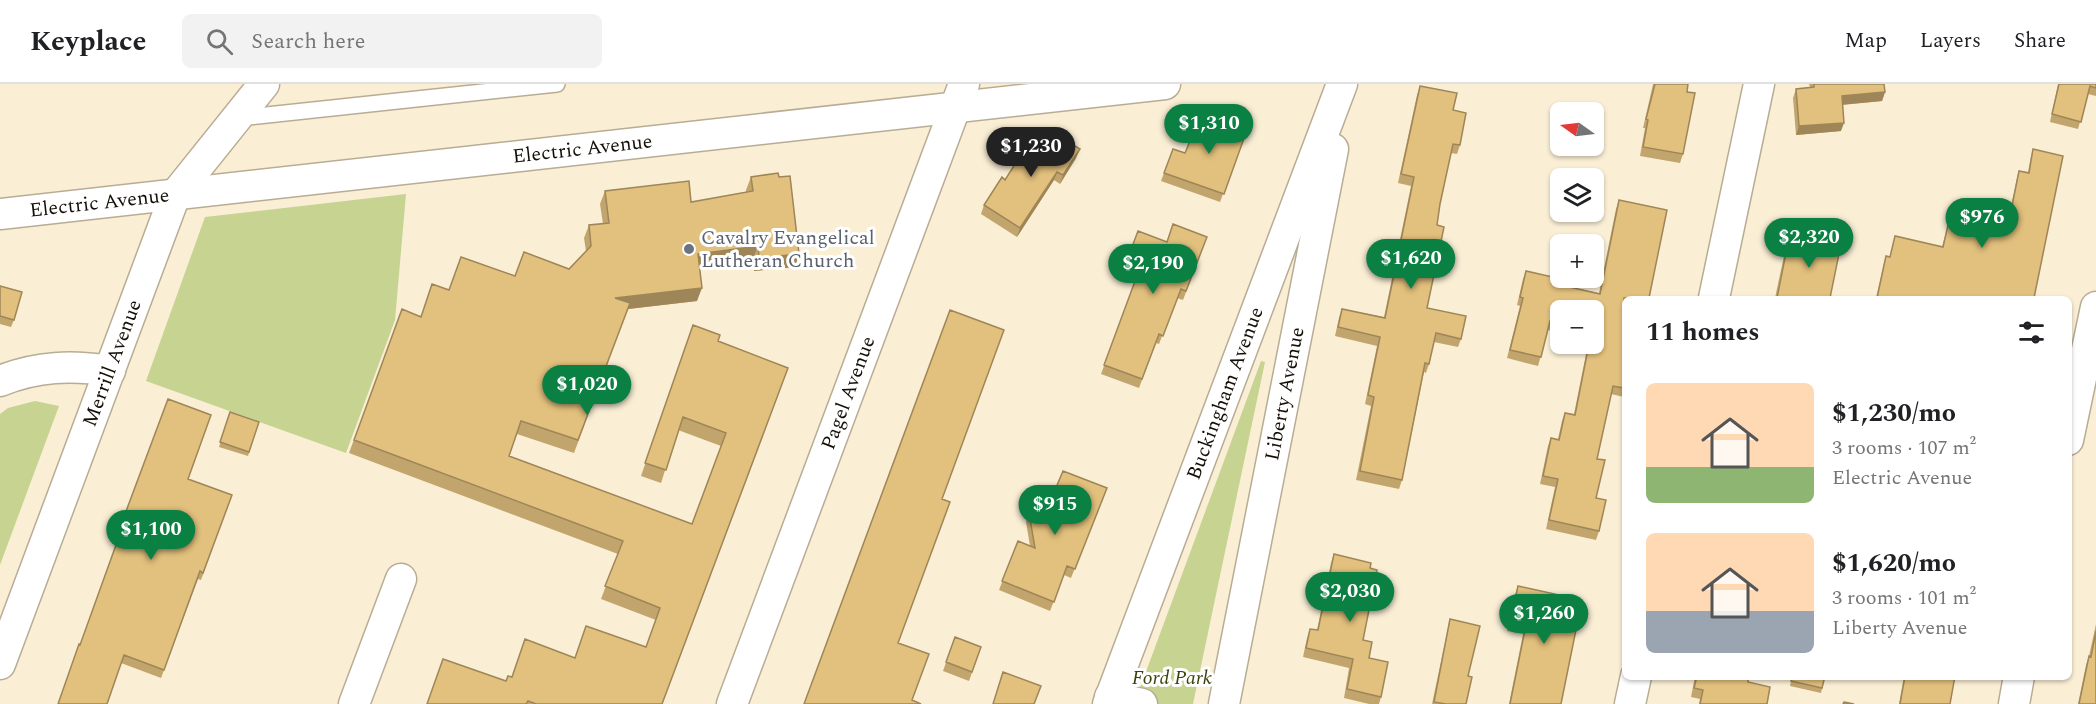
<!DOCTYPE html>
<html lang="en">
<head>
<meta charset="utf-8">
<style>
	body { margin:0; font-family:Spectral,serif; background:#f2f2f2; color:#202124; height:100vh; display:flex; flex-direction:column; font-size:22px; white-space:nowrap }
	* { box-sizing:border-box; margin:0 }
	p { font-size:20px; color:#757577 }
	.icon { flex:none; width:33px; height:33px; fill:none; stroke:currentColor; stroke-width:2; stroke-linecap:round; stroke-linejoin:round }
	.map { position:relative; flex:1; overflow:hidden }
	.sheet { position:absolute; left:1622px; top:212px; width:450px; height:384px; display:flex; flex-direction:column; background:#fff; border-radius:9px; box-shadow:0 2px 4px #0004 }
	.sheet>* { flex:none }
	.needle { width:39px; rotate:284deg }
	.fabs { position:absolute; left:1550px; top:18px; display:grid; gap:12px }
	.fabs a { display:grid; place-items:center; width:54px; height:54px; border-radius:9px; background:#fff; box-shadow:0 2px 4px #0004; font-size:30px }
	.price { position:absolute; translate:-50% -51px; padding:0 14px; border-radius:21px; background:#0b8043; color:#fff; font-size:20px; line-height:39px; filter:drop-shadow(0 2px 3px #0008) }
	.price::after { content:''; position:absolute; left:50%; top:36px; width:18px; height:14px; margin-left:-9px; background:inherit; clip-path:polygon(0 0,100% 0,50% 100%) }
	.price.on { background:#222; color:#fff }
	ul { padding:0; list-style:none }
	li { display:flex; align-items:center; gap:18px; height:150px; padding:0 24px }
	li span { display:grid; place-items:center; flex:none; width:168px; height:120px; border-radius:9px; color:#555 }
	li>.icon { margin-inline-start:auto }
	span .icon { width:72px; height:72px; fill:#fffc; stroke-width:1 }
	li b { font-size:26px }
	h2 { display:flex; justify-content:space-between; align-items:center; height:72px; padding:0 24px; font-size:26px }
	header { display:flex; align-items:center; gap:36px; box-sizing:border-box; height:84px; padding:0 30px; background:#fff; border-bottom:2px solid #e0e0e0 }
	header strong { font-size:28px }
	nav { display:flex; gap:33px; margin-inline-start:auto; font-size:21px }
	.search { width:420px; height:54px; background:#f2f2f2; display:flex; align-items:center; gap:15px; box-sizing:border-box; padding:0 21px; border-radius:9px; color:#757577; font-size:22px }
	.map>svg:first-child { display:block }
	.green { fill:#c6d391 }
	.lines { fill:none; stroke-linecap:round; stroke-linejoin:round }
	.service-casing { stroke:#b8ac95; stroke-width:18 }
	.minor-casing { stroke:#b8ac95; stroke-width:33 }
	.service { stroke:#fff; stroke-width:15 }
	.minor { stroke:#fff; stroke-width:30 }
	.wall { fill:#c2a56c }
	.shaded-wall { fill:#9e8658 }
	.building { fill:#e2c07d; stroke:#9e8658; stroke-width:1.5 }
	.worship-dot { fill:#6b7280; stroke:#fff; stroke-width:2 }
	.labels { text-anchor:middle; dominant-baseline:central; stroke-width:6; stroke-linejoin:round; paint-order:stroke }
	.street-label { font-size:20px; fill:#130f07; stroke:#fff }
	.worship-label { font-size:20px; fill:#5b616d; stroke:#fff; text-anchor:start }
	.park-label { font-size:20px; font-style:italic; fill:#3a420d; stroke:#fff }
</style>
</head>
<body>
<header>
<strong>Keyplace</strong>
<div class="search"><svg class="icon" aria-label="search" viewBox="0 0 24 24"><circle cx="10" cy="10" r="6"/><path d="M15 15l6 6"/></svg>Search here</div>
<nav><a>Map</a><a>Layers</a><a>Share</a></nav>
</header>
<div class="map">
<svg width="2096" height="620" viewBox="0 0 2096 620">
	<rect width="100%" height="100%" fill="#faeed5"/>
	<!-- green -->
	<path class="green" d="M406 110 395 236 346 369 146 297 205 133Z
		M1261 277 1265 278 1193 620H1134Z
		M35 317 59 322 0 481V330L8 324Z"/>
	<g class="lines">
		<!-- service casing -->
		<g class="service-casing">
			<path id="service" d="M239 34 557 0"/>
		</g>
		<!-- minor casing -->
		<g class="minor-casing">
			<g id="minor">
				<path id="s1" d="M0 130 1165 0"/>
				<path d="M1714 214 1759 0"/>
				<path d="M0 297C37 282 72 281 110 287"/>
				<path d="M2068 356 2096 223"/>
				<path id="s2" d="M0 580 175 111 264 0"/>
				<path d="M1110 613 1142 620"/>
				<path d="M354 620 401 495"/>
				<path id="s3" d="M732 620 964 0"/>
				<path id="s4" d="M1108 620 1342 0"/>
				<path id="s5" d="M1224 620 1333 65"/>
				<path d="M1630 620 1636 592"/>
				<path d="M2014 620 2019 592"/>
			</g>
		</g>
		<!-- service -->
		<use href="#service" class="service"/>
		<!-- minor -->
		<use href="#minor" class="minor"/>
	</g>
	<!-- wall -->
	<path class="wall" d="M1653 0H1688L1687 8 1683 70 1680 79 1640 72 1645 44H1643Z
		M1809 0H1884L1885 8 1882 17 1842 21 1841 47 1796 51 1793 14 1796 5 1810 3Z
		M2058 0H2096V12L2088 10 2078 45 2050 38Z
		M1420 2 1453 26 1460 61 1457 70 1451 69 1440 120 1437 141 1427 224 1461 255 1458 263 1434 258 1429 280 1426 289 1424 288 1402 396 1399 405 1356 396 1371 322 1365 320 1377 262 1335 252 1339 234 1342 225 1384 233 1411 102 1398 99 1417 11Z
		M1209 36 1247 46 1220 118 1161 97 1173 65 1185 69Z
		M1035 65 1076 74 1060 100 1054 96 1017 153 981 130 984 121 1005 96Z
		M2033 65 2034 214H1876L1884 179 1886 172 1890 173 1895 152 1942 163 1949 137 1996 147 2000 135 2008 136 2017 94 2019 87 2028 88 2031 72Z
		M751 93 795 183 754 187 753 175 699 182 697 217 628 225 574 369 517 350 509 372 692 440 721 362 678 346 661 399 641 392 693 241 718 257 788 284 662 620H427L506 597 512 593 575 574 646 563 656 536 601 515 618 470 349 369 402 225 420 232 449 206 569 185 586 167 584 154 589 141 603 140 600 120 605 107 691 118 746 108V106Z
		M1619 116 1624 214V313L1611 310 1597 375 1596 414 1599 447 1596 456 1546 445 1555 403 1540 400 1548 362 1551 354 1558 355 1562 337 1565 329 1574 330 1588 260H1593V226H1560V248L1548 246 1538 282 1507 274 1520 222 1517 221 1523 195 1526 187 1556 200 1599 209 1616 125Z
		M1138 147 1167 158 1207 153 1183 216 1177 214 1159 260 1156 259 1139 304 1101 290 1135 198 1121 192Z
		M1795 150 1830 214H1775L1785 167 1788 159H1792Z
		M0 202 14 236 11 243 0 240Z
		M168 315 188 395 232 411 201 496 198 495 161 594 121 579 80 561 118 455 116 454Z
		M230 328 259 338 248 372 219 363Z
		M1107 404 1071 494 1064 491 1050 527 999 506 1018 457 1030 462 1026 438 1032 419 1055 406Z
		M1334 470 1370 484 1363 556 1381 613 1379 620H1369L1344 614 1349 584 1303 573 1307 554 1310 545 1317 546 1331 479Z
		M1518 502 1561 620H1509L1523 550 1507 547 1515 511Z
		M1450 535 1468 592 1466 620H1432Z
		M2096 540V620H2078L2086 581 2089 572Z
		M955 553 981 563 969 597 943 587Z
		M1695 592H1749L1748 598 1767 620H1699L1700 615 1691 613Z
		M1792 592H1825L1821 609 1790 602Z
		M1904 592H1955L1950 620H1899Z"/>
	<!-- shaded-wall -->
	<path class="shaded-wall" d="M1885 8 1882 17 1839 21 1842 12Z
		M1844 39 1841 47 1796 51 1799 42Z
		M1080 65 1076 74 1060 100 1063 91Z
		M1057 88 1054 96 1017 153 1020 144Z
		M758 162 753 175 693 183 698 170Z
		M799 170 795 183 754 187 759 174Z
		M702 204 697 217 628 225 574 369 628 225 615 214Z"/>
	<!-- building -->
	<path class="building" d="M1655 0H1688L1687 8 1695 9 1683 70 1643 63 1648 36 1646 35Z
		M1814 0H1884L1885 8 1842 12 1844 39 1799 42 1796 5 1814 3Z
		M2059 0H2096V4L2090 2 2081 38 2052 30Z
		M1420 2 1457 9 1453 26 1466 29 1460 61 1453 60 1440 120 1437 141 1444 143 1427 224 1466 232 1461 255 1436 249 1429 280 1425 279 1402 396 1360 387 1374 313 1368 311 1380 253 1338 243 1342 225 1385 234 1414 93 1401 90Z
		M1211 32 1247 46 1224 110 1164 89 1173 65 1185 69 1200 33 1209 36Z
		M1047 45 1080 65 1063 91 1057 88 1020 144 984 121 1002 93 1005 96 1027 61 1035 65Z
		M2033 65 2063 72 2034 214H1877L1886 172 1890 173 1895 152 1943 163 1949 137 1997 147 2000 135 2009 137 2019 87 2029 89Z
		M778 89 779 93 790 92 799 170 759 174 758 162 698 170 702 204 615 214 630 219 578 356 521 337 509 372 692 440 726 349 683 333 666 386 645 379 693 241 720 251 718 257 788 284 662 620H536L528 617 526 620H427L443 575 506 597 508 592 512 593 525 555 575 574 586 542 646 563 660 524 605 502 623 457 354 356 402 225 421 233 432 200 449 206 461 173 515 192 524 168 569 185 591 162 589 141 609 139 605 107 689 97 691 118 753 107 751 93Z
		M1619 116 1667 126 1649 214H1624V304L1613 302 1597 375 1605 376 1596 414 1606 416 1599 447 1549 436 1558 395 1543 392 1551 354 1559 356 1565 329 1575 331 1589 260H1593V226H1560V239L1550 237 1541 273 1510 266 1523 214 1520 213 1526 187 1557 194 1556 200 1600 210Z
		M1173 140 1207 153 1186 207 1181 205 1163 252 1159 250 1142 295 1104 281 1138 189 1124 184 1138 147 1167 158Z
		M1795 150 1841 160 1830 214H1777L1788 159H1793Z
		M0 202 22 208 14 236 0 232Z
		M950 226 1004 246 942 415 950 418 898 559 929 570 912 616 921 620H804Z
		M168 315 211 331 188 395 232 411 203 489 200 487 164 586 124 571 107 620H58L79 560 80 561 121 447 119 446Z
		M230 328 259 338 249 368 220 358Z
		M1063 387 1107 404 1075 485 1067 482 1054 518 1002 497 1018 457 1035 464 1029 429 1032 419 1052 404 1055 406Z
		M1334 470 1371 479 1370 484 1377 486 1363 556 1372 558 1369 574 1388 578 1381 613 1347 605 1353 575 1306 564 1310 545 1318 546Z
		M1518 502 1582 516 1561 620H1510L1526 541 1510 538Z
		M1450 535 1480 542 1468 592 1472 593 1466 620H1446L1434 618Z
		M2096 547V620H2079L2089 572 2091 573Z
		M955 553 981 563 972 588 946 578Z
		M1003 588 1041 602 1034 620H993Z
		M1697 592H1749L1748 598 1770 603 1767 620H1700L1703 606 1694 604Z
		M1792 592H1825L1822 604 1791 597Z
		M1905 592H1955L1950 620H1900Z
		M1844 618 1854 620H1843Z"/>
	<!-- markers -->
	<circle class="worship-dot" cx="689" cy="165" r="6"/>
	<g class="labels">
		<!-- street labels -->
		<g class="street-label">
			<text stroke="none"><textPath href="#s1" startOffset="586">Electric Avenue</textPath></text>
			<text stroke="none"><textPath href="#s1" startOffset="100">Electric Avenue</textPath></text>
			<text stroke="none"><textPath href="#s2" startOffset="321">Merrill Avenue</textPath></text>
			<text stroke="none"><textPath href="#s3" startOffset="332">Pagel Avenue</textPath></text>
			<text stroke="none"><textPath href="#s4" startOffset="332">Buckingham Avenue</textPath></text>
			<text stroke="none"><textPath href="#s5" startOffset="316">Liberty Avenue</textPath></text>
		</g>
		<!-- worship labels -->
		<g class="worship-label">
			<text x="701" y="154">Cavalry Evangelical<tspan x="701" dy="23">Lutheran Church</tspan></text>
		</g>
		<!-- park labels -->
		<g class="park-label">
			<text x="1172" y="594">Ford Park</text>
		</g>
	</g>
</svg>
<div class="fabs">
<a><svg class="needle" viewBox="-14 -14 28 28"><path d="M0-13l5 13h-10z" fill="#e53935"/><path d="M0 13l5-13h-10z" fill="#757577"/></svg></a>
<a><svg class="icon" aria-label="layers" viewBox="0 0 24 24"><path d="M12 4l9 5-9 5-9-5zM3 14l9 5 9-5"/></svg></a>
<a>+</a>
<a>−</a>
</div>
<b class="price" style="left:1209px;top:71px">$1,310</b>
<b class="price on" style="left:1031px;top:94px">$1,230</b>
<b class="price" style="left:1982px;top:165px">$976</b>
<b class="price" style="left:1809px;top:185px">$2,320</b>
<b class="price" style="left:1411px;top:206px">$1,620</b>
<b class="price" style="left:1153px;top:211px">$2,190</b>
<b class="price" style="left:587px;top:332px">$1,020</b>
<b class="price" style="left:1055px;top:452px">$915</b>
<b class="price" style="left:151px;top:477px">$1,100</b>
<b class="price" style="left:1350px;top:539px">$2,030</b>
<b class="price" style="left:1544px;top:561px">$1,260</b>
<section class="sheet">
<h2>11 homes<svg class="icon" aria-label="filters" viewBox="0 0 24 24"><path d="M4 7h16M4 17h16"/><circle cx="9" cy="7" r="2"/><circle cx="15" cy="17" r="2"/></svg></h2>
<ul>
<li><span style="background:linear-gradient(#ffd9b3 70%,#8fb573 0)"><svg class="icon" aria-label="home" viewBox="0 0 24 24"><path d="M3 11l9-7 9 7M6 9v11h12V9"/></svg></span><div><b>$1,230/mo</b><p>3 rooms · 107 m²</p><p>Electric Avenue</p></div></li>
<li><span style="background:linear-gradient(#ffd9b3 65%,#9aa5b1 0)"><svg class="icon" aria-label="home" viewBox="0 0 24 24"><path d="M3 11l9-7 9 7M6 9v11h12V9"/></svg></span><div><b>$1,620/mo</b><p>3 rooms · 101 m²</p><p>Liberty Avenue</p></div></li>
</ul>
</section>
</div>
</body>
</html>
